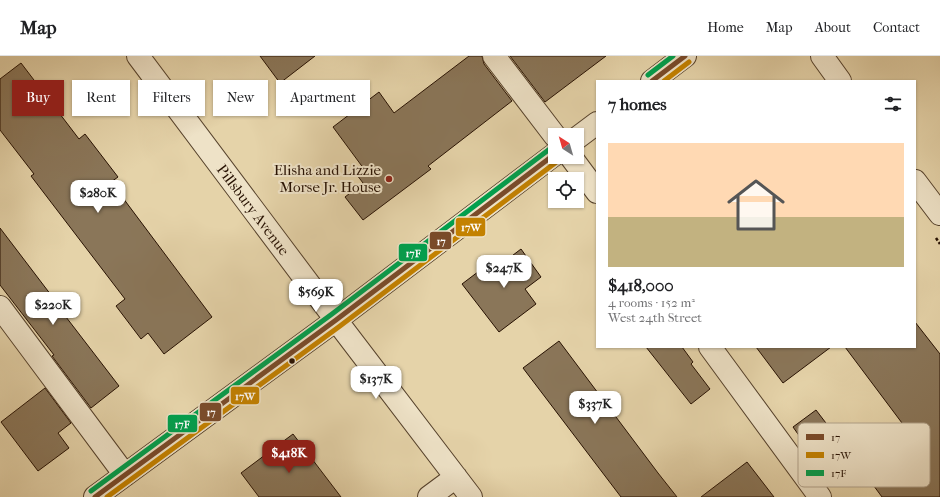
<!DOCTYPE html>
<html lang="en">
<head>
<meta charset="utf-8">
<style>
	body { margin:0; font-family:"IM FELL French Canon",serif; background:#f2f2f2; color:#202124; height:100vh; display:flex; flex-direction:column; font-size:15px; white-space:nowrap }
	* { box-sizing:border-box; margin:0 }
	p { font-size:13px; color:#757577 }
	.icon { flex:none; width:22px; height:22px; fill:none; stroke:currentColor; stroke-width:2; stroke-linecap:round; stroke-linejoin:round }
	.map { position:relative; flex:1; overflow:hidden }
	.side { position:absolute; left:596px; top:24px; width:320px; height:268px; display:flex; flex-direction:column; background:#fff; border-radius:0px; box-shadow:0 1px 3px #0004 }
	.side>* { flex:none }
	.top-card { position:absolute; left:12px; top:24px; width:380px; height:36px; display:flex; gap:8px }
	.needle { width:26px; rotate:323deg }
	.controls { position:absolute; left:548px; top:72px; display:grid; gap:8px }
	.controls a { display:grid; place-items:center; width:36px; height:36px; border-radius:0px; background:#fff; box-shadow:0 1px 3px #0004; font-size:20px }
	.price { position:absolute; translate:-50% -34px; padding:0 9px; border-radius:8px; background:#fff; color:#222; font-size:13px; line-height:26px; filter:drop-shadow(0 1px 2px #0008) }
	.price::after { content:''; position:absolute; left:50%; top:24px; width:12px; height:9px; margin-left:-6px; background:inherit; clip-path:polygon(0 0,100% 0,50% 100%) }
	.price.selected { background:#8f2418; color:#fff }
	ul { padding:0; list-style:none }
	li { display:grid; align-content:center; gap:8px; height:212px; padding:0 12px }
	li+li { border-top:1px solid #e0e0e0 }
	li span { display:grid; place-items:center; height:124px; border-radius:0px; color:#555 }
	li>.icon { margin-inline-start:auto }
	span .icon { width:72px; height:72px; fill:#fffc; stroke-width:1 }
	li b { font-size:17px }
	h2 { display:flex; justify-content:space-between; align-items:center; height:48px; padding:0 12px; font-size:17px }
	.pill { padding:0 14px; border-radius:0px; background:#fff; box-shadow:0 1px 3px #0004; font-size:14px; line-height:36px }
	.pill.selected { background:#8f2418; color:#fff }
	header { display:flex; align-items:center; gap:24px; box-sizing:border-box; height:56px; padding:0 20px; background:#fff; border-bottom:1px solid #e0e0e0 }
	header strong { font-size:19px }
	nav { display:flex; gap:22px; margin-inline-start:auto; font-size:14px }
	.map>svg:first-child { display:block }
	.building { fill:#8a7659; stroke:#271102 }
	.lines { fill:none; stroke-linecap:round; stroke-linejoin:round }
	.minor-casing { stroke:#56422c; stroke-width:24 }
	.path { stroke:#271102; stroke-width:2.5; stroke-dasharray:3 2; stroke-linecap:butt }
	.minor { stroke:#eee2c7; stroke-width:22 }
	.bus-1-casing { stroke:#eee2c7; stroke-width:8 }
	.bus-2-casing { stroke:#eee2c7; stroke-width:8 }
	.bus-3-casing { stroke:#eee2c7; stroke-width:8 }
	.bus-1 { stroke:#7a4b2a; stroke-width:5 }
	.bus-2 { stroke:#c38100; stroke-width:5 }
	.bus-3 { stroke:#029f4d; stroke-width:5 }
	.poi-dot { fill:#8f2418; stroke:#eee2c7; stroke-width:1.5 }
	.bus-dot { fill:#271102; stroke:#eee2c7; stroke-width:1.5 }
	.labels { text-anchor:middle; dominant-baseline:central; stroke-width:4; stroke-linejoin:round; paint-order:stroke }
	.poi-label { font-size:15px; fill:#271102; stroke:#eee2c7; text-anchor:end }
	.street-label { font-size:15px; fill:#271102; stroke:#eee2c7 }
	.key { fill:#eee2c7; stroke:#b2a38c; stroke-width:1 }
	.key-label { font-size:11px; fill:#271102 }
	.line-badge { stroke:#eee2c7; stroke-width:1.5 }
	.badge-label { font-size:11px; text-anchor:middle; font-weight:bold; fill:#fff }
</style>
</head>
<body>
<header>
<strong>Map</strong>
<nav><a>Home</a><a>Map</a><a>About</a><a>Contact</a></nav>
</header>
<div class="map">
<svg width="940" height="441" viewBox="0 0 940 441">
	<rect width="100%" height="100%" fill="#e5d3a9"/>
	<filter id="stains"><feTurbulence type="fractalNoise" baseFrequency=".005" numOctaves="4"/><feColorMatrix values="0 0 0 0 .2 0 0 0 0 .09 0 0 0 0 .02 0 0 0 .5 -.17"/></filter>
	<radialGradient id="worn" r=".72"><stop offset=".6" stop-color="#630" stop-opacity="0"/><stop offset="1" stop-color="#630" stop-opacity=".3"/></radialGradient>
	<!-- building -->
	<path class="building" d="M260 0H315L280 27Z
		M469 0H482L484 8 512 45 428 110 431 113 363 164 345 141 363 127 357 119 364 113 333 71 379 36 394 57Z
		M510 0H606L545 46Z
		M21 7 79 83 85 78 118 121 111 126 212 261 164 298 148 277 141 283 116 250 125 243 31 120 34 118 0 74V23Z
		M0 172 67 260 66 261 119 330 91 352 52 300 54 299 0 229Z
		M521 193 541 221 525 233 536 248 499 276 462 228 499 200 504 206Z
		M915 266 940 298V441H882L854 403 902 367 845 291H915Z
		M559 285 658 417 677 441H621L523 312Z
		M646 291H682L693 306 691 308 710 333 691 348Z
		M756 291H831L783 327Z
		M45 332 71 367 58 377 69 392 38 415 1 366Z
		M816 354 842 388 817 405 793 371Z
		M293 378 341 441H259L241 417Z
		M747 406 774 441H701Z"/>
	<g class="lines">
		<!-- minor casing -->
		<g class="minor-casing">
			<path id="minor" d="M138 0 336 264 471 441
				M494 0 555 80
				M822 0 840 25
				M652 25 685 0
				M577 82 597 67
				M571 101 597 136
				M915 125 940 158
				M0 251 125 419
				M710 291 820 441
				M95 441 336 264 555 98
				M429 441 456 421"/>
		</g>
		<!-- path -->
		<path class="path" d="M936 182 940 188"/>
		<!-- minor -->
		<use href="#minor" class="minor"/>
		<!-- bus-1 casing -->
		<g class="bus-1-casing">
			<path id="bus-1" d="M652 25 685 0
				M95 441 336 264 555 98"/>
		</g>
		<!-- bus-2 casing -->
		<g class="bus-2-casing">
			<path id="bus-2" d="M664 25 689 6
				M107 441 340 270 559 104"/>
		</g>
		<!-- bus-3 casing -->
		<g class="bus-3-casing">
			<path id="bus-3" d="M648 19 673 0
				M91 435 332 258 551 92"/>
		</g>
		<!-- bus-1 -->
		<use href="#bus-1" class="bus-1"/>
		<!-- bus-2 -->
		<use href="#bus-2" class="bus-2"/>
		<!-- bus-3 -->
		<use href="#bus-3" class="bus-3"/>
	</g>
	<!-- markers -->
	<circle class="poi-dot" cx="389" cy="123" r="4"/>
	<circle class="bus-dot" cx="292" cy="305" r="3.5"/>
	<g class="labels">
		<!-- poi labels -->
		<g class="poi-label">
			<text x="381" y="114">Elisha and Lizzie<tspan x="381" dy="17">Morse Jr. House</tspan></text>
		</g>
		<!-- street labels -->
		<g class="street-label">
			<text transform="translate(253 154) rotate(53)">Pillsbury Avenue</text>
		</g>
	</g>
	<!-- legend -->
	<rect x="798" y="367" width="132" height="64" rx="6" class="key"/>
	<rect x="806" y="378" width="18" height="6" fill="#7a4b2a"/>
	<rect x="806" y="396" width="18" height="6" fill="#c38100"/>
	<rect x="806" y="414" width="18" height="6" fill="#029f4d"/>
	<g class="key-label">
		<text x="831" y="385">17</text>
		<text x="831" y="403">17W</text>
		<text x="831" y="421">17F</text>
	</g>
	<g class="line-badge">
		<rect x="455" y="161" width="31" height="20" rx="4" fill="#c38100"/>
		<rect x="429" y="175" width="23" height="19" rx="4" fill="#7a4b2a"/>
		<rect x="398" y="187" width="30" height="19" rx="4" fill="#029f4d"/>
		<rect x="230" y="330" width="30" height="19" rx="4" fill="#c38100"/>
		<rect x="199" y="346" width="23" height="20" rx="4" fill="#7a4b2a"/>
		<rect x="167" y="358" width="31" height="19" rx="4" fill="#029f4d"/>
	</g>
	<g class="badge-label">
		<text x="471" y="175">17W</text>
		<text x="441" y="189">17</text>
		<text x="413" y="201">17F</text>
		<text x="245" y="344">17W</text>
		<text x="211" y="360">17</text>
		<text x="182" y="372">17F</text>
	</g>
	<rect width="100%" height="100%" filter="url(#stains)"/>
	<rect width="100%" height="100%" fill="url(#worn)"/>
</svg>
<div class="controls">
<a><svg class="needle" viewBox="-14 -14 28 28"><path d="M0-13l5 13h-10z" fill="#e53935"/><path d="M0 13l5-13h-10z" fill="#757577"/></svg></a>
<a><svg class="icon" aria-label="locate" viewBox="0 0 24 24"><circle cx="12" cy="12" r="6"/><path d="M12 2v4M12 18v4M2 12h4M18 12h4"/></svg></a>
</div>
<b class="price" style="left:98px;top:158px">$280K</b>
<b class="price" style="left:504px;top:233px">$247K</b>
<b class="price" style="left:316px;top:257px">$569K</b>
<b class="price" style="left:53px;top:270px">$220K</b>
<b class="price" style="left:376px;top:344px">$137K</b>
<b class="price" style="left:595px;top:369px">$337K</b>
<b class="price selected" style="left:289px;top:418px">$418K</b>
<div class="top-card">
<a class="pill selected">Buy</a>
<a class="pill">Rent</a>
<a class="pill">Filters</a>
<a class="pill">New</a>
<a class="pill">Apartment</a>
</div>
<section class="side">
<h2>7 homes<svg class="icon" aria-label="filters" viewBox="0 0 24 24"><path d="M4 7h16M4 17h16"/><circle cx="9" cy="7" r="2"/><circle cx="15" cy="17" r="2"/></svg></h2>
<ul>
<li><span style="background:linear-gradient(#ffd9b3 60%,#c2b280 0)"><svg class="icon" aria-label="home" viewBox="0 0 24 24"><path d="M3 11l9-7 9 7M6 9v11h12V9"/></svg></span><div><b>$418,000</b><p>4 rooms · 152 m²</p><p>West 24th Street</p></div></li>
</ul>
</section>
</div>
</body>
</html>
